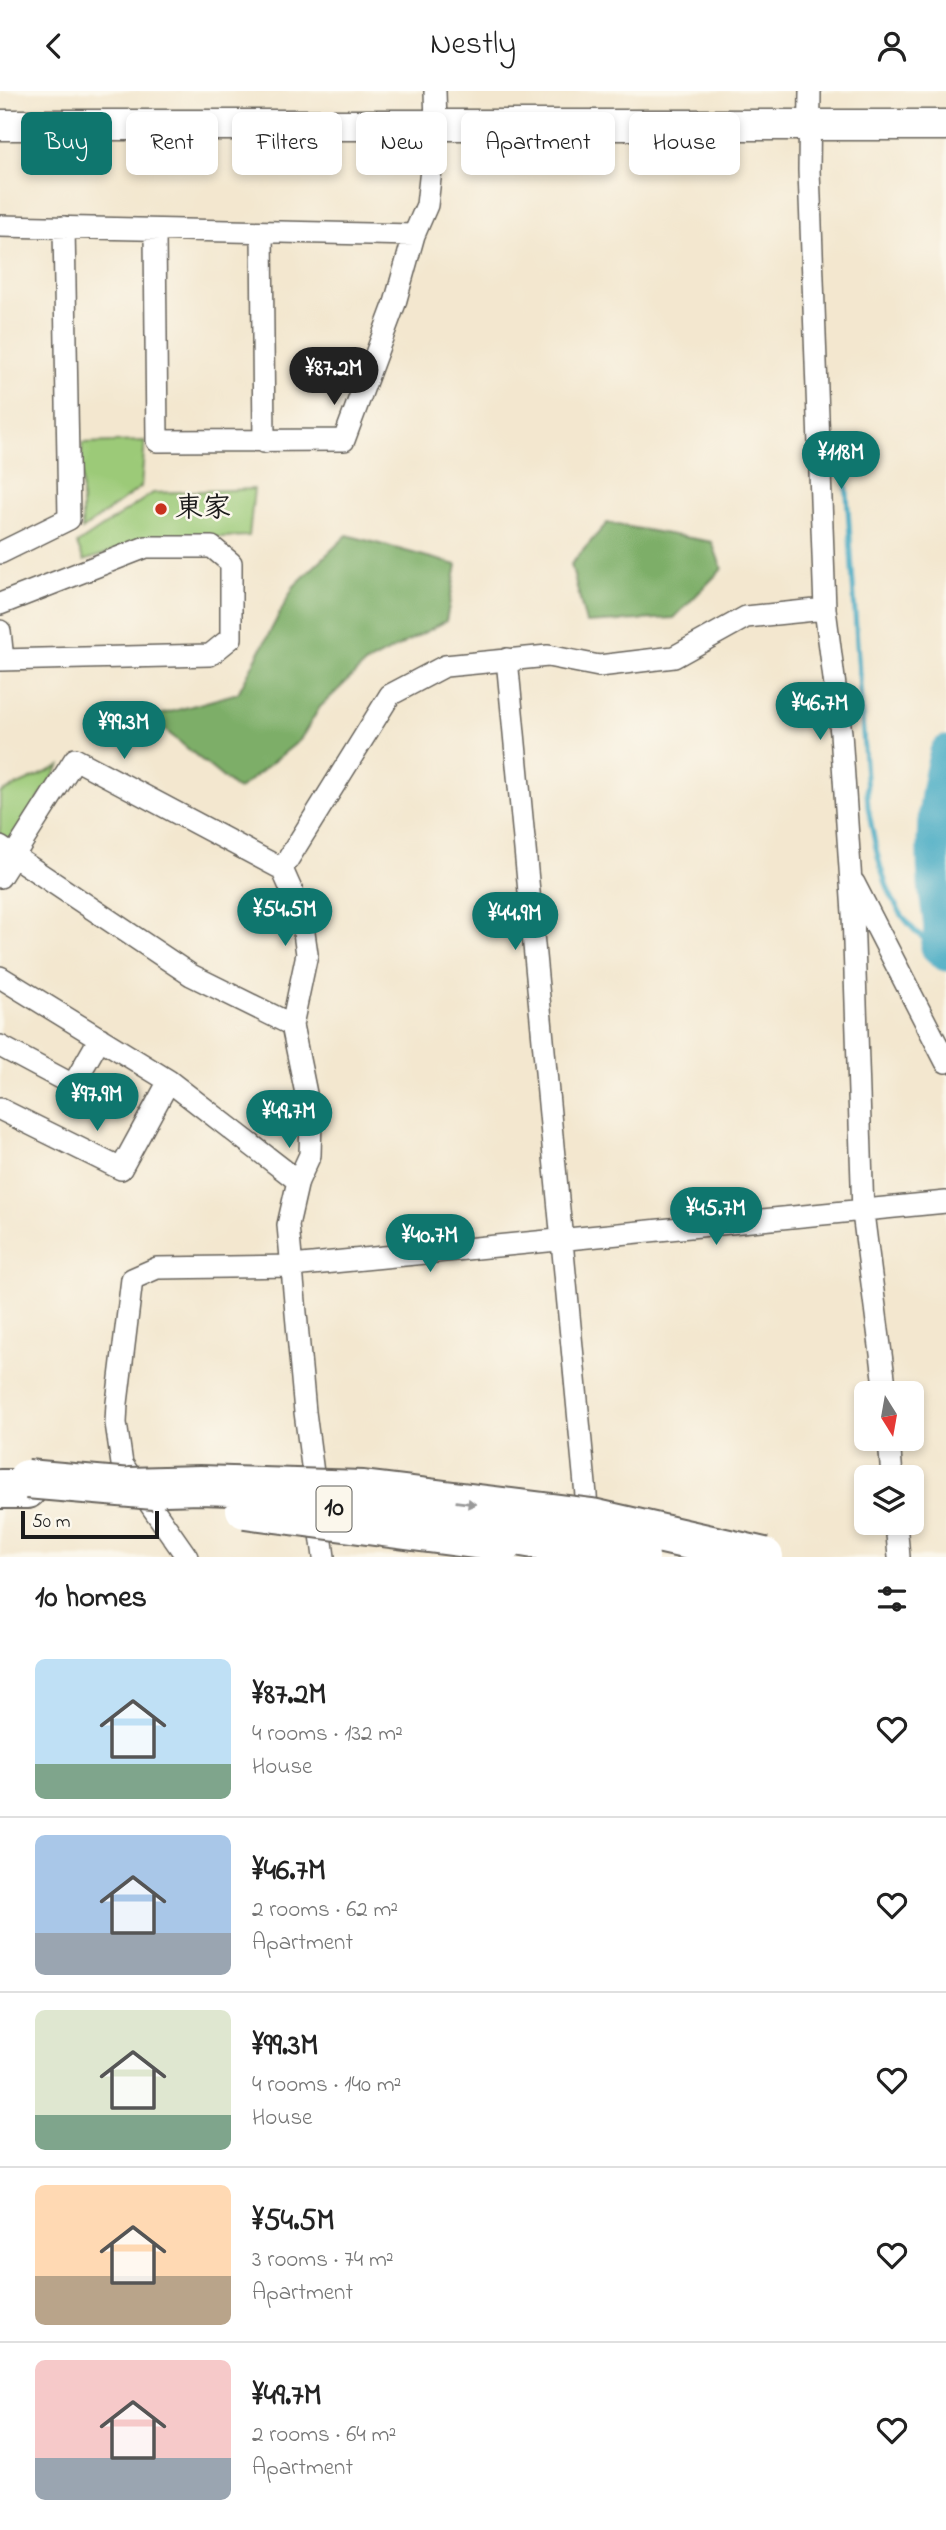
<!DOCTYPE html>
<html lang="en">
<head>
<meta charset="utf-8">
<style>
	body { margin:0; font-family:"Indie Flower","Klee One",sans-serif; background:#f2f2f2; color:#222; height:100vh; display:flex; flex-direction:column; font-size:26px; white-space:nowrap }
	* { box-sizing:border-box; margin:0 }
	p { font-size:23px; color:#767676 }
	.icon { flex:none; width:38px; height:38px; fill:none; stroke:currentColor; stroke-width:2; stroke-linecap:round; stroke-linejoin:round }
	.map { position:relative; height:1466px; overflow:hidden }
	.drawer { display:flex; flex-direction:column; background:#fff; flex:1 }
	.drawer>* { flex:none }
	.top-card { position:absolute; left:21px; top:21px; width:905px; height:63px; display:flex; gap:14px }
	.needle { width:46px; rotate:169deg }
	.fabs { position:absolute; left:854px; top:1290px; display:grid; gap:14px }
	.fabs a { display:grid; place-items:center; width:70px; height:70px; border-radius:10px; background:#fff; box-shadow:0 4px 10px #0003; font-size:35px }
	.scale { position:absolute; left:21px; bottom:18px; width:138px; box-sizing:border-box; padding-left:7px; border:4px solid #1c1c1c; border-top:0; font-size:19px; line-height:24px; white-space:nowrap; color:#1c1c1c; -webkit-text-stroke:5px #fbf7ec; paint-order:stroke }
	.price { position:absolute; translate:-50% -60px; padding:0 16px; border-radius:24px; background:#0f766e; color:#fff; font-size:23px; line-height:46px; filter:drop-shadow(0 2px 4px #0008) }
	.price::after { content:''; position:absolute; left:50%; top:42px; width:21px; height:16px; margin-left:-10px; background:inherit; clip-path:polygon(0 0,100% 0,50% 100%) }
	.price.current { background:#222; color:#fff }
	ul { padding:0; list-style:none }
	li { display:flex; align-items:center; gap:21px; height:175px; padding:0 35px }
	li+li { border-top:2px solid #e0e0e0 }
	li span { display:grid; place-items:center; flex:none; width:196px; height:140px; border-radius:10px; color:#555 }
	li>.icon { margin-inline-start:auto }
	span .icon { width:84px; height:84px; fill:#fffc; stroke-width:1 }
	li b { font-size:30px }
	h2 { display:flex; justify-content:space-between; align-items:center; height:84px; padding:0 35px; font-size:30px }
	.pill { padding:0 24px; border-radius:10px; background:#fff; box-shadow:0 4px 10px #0003; font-size:24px; line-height:63px }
	.pill.current { background:#0f766e; color:#fff }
	header { display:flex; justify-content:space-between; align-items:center; height:91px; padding:0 35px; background:#fff; font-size:32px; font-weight:600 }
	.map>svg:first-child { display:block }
	.green { fill:#9cca78; stroke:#5c734a; stroke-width:2 }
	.forest { fill:#7dae68; stroke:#4c6542; stroke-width:2 }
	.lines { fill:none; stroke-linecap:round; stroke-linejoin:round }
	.stream { stroke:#42a9c2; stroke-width:5 }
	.river { stroke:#42a9c2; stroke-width:33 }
	.street-casing { stroke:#67635b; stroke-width:24 }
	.secondary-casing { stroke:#67635b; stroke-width:33 }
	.highway-casing { stroke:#67635b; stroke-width:42 }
	.street { stroke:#fff; stroke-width:21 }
	.secondary { stroke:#fff; stroke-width:30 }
	.highway { stroke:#fff; stroke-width:38 }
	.highway-bridge-casing { stroke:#67635b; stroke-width:42; stroke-linecap:butt }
	.highway-bridge { stroke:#fff; stroke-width:38 }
	.oneway { fill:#999 }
	.poi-dot { fill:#c8321e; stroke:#fbf7ec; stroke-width:2.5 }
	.labels { text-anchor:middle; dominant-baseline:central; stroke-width:5; stroke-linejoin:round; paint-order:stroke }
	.shield { fill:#fbf7ec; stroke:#5f5e5a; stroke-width:2 }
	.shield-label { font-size:26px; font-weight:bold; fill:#1c1c1c }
	.poi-label { font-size:28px; font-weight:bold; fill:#1c1c1c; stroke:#fbf7ec; text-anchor:start }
</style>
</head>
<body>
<header><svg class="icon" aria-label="back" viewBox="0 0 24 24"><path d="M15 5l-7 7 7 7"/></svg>Nestly<svg class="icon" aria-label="person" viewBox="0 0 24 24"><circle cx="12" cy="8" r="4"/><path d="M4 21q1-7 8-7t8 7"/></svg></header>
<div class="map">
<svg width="946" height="1466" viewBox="0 0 946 1466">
	<rect width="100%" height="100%" fill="#fbf7ec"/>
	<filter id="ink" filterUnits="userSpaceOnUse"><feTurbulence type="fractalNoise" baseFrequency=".0143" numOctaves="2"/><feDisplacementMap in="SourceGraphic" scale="14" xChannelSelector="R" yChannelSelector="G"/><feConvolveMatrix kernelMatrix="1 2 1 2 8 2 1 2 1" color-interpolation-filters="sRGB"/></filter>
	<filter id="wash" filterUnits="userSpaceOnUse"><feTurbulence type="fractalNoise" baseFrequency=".00686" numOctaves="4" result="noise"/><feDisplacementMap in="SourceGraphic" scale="28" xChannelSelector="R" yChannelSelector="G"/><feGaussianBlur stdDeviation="1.57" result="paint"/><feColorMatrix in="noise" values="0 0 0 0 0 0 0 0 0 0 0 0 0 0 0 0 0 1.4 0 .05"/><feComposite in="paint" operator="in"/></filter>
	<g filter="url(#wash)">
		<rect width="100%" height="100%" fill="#f3e7cf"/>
		<!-- green -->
		<path class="green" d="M145 350 141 396 82 439V352Z
			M254 398 249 445 146 449 84 470 77 453 153 402Z
			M60 675 11 751 0 743V702Z"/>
		<!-- forest -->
		<path class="forest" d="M607 432 712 451 722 478 674 527 586 532 571 473Z
			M347 444 457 474 446 530 365 573 320 616 300 649 238 699 165 639H106L238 602 294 495Z"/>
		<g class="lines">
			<!-- stream -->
			<path class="stream" d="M844 358 868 716C878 768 886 829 937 856"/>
			<!-- river -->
			<path class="river" d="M946 661C934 704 931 747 934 791 935 812 944 837 937 856L946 864"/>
		</g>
	</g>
	<g filter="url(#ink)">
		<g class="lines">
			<!-- street casing -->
			<g class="street-casing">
				<path id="street" d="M810 0 809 79 825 518 841 642 853 822 863 1122 886 1302
					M0 135 414 144
					M155 141 157 350 344 349 395 212 414 144 427 114 436 34 435 0
					M262 141 264 351
					M0 462 69 428 64 136
					M0 513 146 456H212L231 472V547L210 564 0 569
					M0 540 3 569
					M507 568 589 1436
					M0 756 191 884 292 934
					M282 778 390 604 445 575 548 565 599 575 674 566 746 526 825 518
					M0 786 75 668 282 778 301 821 307 863 292 934 311 1027 310 1064 298 1090 288 1134 305 1321 324 1466
					M854 792 946 971
					M0 886 169 990 298 1090
					M0 955 73 994 100 947
					M0 1018 121 1078 169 990
					M889 1348 892 1386
					M896 1432 899 1466
					M187 1466 122 1373 116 1332 117 1312 132 1188 157 1177 292 1175 946 1111"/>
			</g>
			<!-- secondary casing -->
			<g class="secondary-casing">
				<path id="secondary" d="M0 34H946"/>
			</g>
			<!-- highway casing -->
			<g class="highway-casing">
				<path id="highway" d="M0 1398H27"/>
			</g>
			<!-- street -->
			<use href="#street" class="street"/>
			<!-- secondary -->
			<use href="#secondary" class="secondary"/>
			<!-- highway -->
			<use href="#highway" class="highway"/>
			<!-- highway-bridge casing -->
			<g class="highway-bridge-casing">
				<path id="highway-bridge" d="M27 1388 154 1399
					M129 1396 200 1394 363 1399 592 1427 764 1466
					M245 1418 505 1452
					M481 1439 640 1466"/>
			</g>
			<!-- highway-bridge -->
			<use href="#highway-bridge" class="highway-bridge"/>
		</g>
		<!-- one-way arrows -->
		<defs><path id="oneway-solid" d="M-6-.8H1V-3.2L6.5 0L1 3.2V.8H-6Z" transform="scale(1.75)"/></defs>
		<use class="oneway" href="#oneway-solid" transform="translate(466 1412) rotate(7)"/>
	</g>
	<!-- markers -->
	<circle class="poi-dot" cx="161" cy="418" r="7"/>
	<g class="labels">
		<!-- shield labels -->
		<rect class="shield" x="316.5" y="1395.5" width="35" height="45" rx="5"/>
		<g class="shield-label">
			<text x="334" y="1418">10</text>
		</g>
		<!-- poi labels -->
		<g class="poi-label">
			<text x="175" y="418">東家</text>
		</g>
	</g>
</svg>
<div class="fabs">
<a><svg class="needle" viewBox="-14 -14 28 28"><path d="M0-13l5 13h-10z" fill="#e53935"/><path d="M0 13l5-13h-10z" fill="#767676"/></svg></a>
<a><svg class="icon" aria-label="layers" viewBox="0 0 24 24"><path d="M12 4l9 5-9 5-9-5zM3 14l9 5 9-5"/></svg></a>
</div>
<div class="scale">50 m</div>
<b class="price current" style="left:334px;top:316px">¥87.2M</b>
<b class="price" style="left:841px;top:400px">¥118M</b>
<b class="price" style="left:820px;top:651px">¥46.7M</b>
<b class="price" style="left:124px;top:670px">¥99.3M</b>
<b class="price" style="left:285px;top:857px">¥54.5M</b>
<b class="price" style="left:515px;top:861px">¥44.9M</b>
<b class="price" style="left:97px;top:1042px">¥97.9M</b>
<b class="price" style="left:289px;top:1059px">¥49.7M</b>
<b class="price" style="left:716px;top:1156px">¥45.7M</b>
<b class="price" style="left:430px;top:1183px">¥40.7M</b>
<div class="top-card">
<a class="pill current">Buy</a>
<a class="pill">Rent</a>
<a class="pill">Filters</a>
<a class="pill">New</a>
<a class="pill">Apartment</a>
<a class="pill">House</a>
</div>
</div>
<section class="drawer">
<h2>10 homes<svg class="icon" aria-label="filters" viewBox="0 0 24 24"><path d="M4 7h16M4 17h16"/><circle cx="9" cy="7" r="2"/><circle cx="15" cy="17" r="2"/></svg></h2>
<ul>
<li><span style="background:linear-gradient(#bfe0f5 75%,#7fa58c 0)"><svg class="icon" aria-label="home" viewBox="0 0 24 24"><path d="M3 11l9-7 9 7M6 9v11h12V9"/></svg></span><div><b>¥87.2M</b><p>4 rooms · 132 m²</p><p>House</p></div><svg class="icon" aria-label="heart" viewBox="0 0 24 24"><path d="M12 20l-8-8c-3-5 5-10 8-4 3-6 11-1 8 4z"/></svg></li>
<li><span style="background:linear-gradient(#a9c7e8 70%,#9aa5b1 0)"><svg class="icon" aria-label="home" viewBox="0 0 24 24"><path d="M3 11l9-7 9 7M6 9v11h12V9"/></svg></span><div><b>¥46.7M</b><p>2 rooms · 62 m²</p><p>Apartment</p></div><svg class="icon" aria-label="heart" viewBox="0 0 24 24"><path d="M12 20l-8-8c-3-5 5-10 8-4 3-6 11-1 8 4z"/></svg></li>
<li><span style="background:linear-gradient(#dfe7d0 75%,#7fa58c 0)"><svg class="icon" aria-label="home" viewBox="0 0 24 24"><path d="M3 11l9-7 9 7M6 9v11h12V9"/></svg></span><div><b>¥99.3M</b><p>4 rooms · 140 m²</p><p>House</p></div><svg class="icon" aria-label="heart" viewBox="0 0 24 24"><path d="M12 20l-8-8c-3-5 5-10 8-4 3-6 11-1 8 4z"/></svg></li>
<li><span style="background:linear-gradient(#ffd9b3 65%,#b9a48a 0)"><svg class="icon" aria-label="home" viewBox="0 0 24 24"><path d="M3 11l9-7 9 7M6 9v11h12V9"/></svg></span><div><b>¥54.5M</b><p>3 rooms · 74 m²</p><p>Apartment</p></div><svg class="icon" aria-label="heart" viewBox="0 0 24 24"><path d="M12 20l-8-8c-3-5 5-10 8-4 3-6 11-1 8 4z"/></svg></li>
<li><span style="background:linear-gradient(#f6c9c9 70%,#9aa5b1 0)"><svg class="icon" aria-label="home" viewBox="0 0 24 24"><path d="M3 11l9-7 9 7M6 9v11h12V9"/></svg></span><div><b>¥49.7M</b><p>2 rooms · 64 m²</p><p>Apartment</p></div><svg class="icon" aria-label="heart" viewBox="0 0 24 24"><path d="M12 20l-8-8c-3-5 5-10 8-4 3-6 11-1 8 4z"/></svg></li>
</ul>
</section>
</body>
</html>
